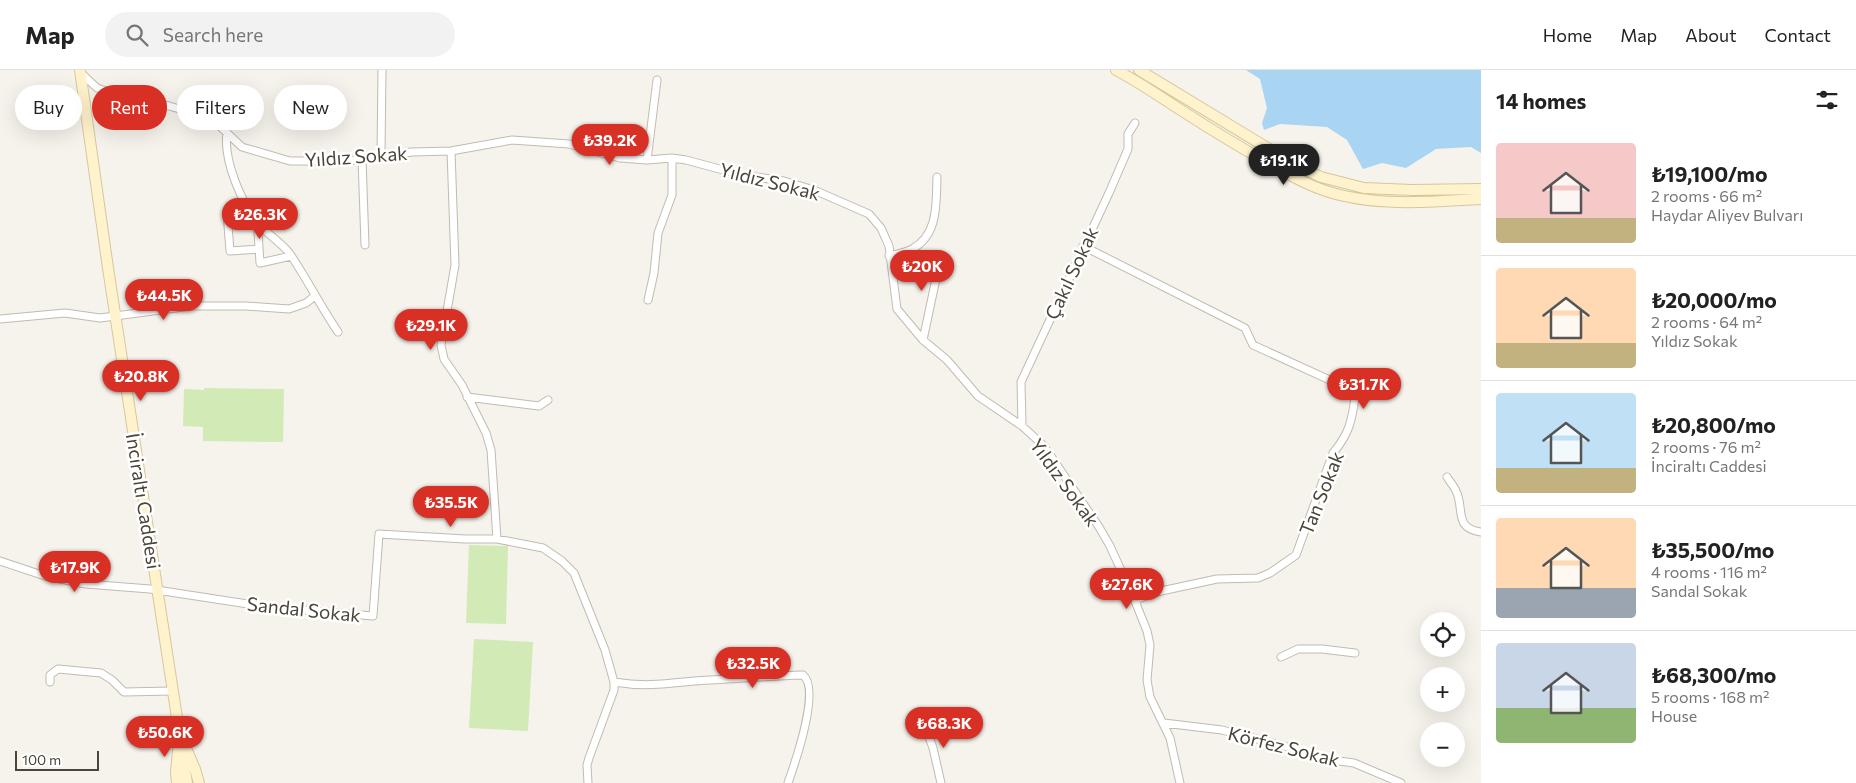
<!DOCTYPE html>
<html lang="en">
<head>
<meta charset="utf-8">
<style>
	body { margin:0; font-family:Commissioner,sans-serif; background:#f2f2f2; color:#222; height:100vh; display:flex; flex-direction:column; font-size:19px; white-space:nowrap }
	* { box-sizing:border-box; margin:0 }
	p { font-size:16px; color:#767676 }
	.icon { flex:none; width:28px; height:28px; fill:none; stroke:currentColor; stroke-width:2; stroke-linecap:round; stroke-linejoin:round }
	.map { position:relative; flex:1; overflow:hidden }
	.details { display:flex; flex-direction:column; background:#fff; width:375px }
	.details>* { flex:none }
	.top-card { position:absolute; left:15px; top:15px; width:475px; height:45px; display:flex; gap:10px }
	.fabs { position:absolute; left:1420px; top:542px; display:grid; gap:10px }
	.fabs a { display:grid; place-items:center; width:45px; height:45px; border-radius:50%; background:#fff; box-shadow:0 5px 20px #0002; font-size:25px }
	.scale { position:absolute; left:15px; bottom:12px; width:84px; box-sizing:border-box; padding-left:5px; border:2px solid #4b4439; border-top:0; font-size:14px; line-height:18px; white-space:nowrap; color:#4b4439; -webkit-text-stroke:4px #fff; paint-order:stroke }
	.price { position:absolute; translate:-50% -42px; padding:0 11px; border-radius:18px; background:#d93025; color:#fff; font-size:16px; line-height:32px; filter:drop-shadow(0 1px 2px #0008) }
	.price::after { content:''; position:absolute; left:50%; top:30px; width:15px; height:11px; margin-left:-8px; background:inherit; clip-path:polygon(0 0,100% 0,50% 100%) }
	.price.on { background:#222; color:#fff }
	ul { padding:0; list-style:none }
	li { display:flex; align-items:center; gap:15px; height:125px; padding:0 15px }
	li+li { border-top:1px solid #e0e0e0 }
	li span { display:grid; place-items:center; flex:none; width:140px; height:100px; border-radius:5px; color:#555 }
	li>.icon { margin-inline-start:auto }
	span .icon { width:60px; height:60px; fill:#fffc; stroke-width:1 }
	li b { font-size:21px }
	h2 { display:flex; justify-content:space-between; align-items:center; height:60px; padding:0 15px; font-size:21px }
	.chip { padding:0 18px; border-radius:22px; background:#fff; box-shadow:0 5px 20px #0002; font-size:18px; line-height:45px }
	.chip.on { background:#d93025; color:#fff }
	header { display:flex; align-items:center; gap:30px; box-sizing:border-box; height:70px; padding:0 25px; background:#fff; border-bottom:1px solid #e0e0e0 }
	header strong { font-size:24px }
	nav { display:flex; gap:28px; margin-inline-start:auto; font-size:18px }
	.search { width:350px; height:45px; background:#f2f2f2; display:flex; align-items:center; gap:12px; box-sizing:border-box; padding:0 18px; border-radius:28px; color:#767676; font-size:19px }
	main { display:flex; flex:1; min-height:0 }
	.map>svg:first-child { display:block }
	.green { fill:#d2eab5 }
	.water { fill:#a9d4f2 }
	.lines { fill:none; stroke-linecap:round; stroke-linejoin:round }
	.minor-casing { stroke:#c2bbae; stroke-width:9 }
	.secondary-casing { stroke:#d6c79b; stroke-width:12 }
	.minor { stroke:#fff; stroke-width:7 }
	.secondary { stroke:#fff3cd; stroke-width:10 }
	.labels { text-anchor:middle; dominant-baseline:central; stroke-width:5; stroke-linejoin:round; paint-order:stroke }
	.street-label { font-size:19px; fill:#4b4439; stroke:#fff }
</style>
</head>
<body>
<header>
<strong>Map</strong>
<div class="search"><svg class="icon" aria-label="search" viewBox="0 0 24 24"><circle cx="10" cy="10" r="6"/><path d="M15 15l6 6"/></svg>Search here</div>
<nav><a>Home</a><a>Map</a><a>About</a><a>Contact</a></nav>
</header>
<main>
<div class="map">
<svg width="1481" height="713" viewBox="0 0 1481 713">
	<rect width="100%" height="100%" fill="#f6f3ec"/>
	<!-- green -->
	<path class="green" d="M204 318 284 319 283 372 203 371V357L183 356 184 319 204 320Z
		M469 475 508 476 506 554 466 553Z
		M474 569 533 572 528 661 469 658Z"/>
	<!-- water -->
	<path class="water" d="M1246 0H1481V83L1471 77 1436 79 1406 98 1382 93 1363 99 1347 70 1327 57 1280 54 1264 60 1262 53 1267 38 1260 9Z"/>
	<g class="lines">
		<!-- minor casing -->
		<g class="minor-casing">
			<path id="minor" d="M81 3 97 18 117 25 169 36 211 48 242 77 290 91H347L412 82 451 81 512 70 569 74 620 88 647 90 672 88 686 90 742 105 784 111 814 120 869 144 881 158 889 176 897 239 923 270 947 290 978 326 1022 356 1044 376 1099 457 1110 476 1135 531 1147 561 1150 575 1147 610 1150 627 1170 668 1180 713
				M227 63C223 90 242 135 260 155 269 166 281 172 290 184 307 209 321 237 338 262
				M451 81 455 195 441 275 444 289 462 315 486 363 491 380 497 469
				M381 85 382 0
				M362 89 365 175
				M647 90 657 10
				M227 143 230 181 259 179
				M260 155 258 162 260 193 291 186
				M1083 176 1245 258 1253 275 1345 317 1355 327C1352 351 1349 364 1333 383L1296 485 1270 503 1258 508 1217 509 1152 523 1135 531
				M889 186C896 184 905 183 912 179 939 165 936 132 937 107
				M891 192H904L937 204 923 270
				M648 230 654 203 658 163 672 125V88
				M0 249 65 243 100 248 191 236H246L289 239 306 233 315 226
				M467 327 539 336 548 330
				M1022 356 1021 312 1109 123 1128 79V64L1135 53
				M1447 407C1450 412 1454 416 1456 421 1465 439 1453 458 1481 462
				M0 491 45 506 86 514 150 519 267 537 373 546 379 464 465 469H497L543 478 562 491 574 503 605 580 614 612V620L589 688 587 695 588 713
				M1281 587 1298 579H1322L1355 583
				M50 612V605L58 599 101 603 112 610 124 622 172 621
				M614 612C644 617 665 614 695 611 731 609 767 606 803 605 821 619 795 693 788 713
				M923 651 933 678 941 713
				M1164 653 1222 660 1284 676 1317 688 1354 693 1401 713"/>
		</g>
		<!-- secondary casing -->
		<g class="secondary-casing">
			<path id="secondary" d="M80 0 108 198 187 713
				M1116 0C1141 13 1163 29 1187 44 1215 62 1243 79 1272 95 1289 105 1307 115 1326 121 1374 137 1432 132 1481 129
				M1139 0 1289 91 1321 107 1364 118 1412 120 1481 119
				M185 676 195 699 199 713
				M177 713 176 702 178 680"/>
		</g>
		<!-- minor -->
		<use href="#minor" class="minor"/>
		<!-- secondary -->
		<use href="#secondary" class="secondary"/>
	</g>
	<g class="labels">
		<!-- street labels -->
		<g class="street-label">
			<text transform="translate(356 86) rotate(-4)">Yıldız Sokak</text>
			<text transform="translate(770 111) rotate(14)">Yıldız Sokak</text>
			<text transform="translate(1071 203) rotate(-65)">Çakıl Sokak</text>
			<text transform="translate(1065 412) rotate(54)">Yıldız Sokak</text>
			<text transform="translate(1321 423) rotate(-68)">Tan Sokak</text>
			<text transform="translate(144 431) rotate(81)">İnciraltı Caddesi</text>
			<text transform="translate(304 539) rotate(6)">Sandal Sokak</text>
			<text transform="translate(1284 676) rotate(14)">Körfez Sokak</text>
		</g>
	</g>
</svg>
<div class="fabs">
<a><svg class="icon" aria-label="locate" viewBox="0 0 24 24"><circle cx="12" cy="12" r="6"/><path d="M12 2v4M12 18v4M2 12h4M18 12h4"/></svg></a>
<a>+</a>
<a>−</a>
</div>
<div class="scale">100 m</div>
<b class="price" style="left:610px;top:96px">₺39.2K</b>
<b class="price on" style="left:1284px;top:116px">₺19.1K</b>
<b class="price" style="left:260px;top:170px">₺26.3K</b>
<b class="price" style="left:922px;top:222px">₺20K</b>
<b class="price" style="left:164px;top:251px">₺44.5K</b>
<b class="price" style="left:431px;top:281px">₺29.1K</b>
<b class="price" style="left:141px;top:332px">₺20.8K</b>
<b class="price" style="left:1364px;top:340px">₺31.7K</b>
<b class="price" style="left:451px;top:458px">₺35.5K</b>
<b class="price" style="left:75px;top:523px">₺17.9K</b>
<b class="price" style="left:1127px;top:540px">₺27.6K</b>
<b class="price" style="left:753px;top:619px">₺32.5K</b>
<b class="price" style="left:944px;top:679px">₺68.3K</b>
<b class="price" style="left:165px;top:688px">₺50.6K</b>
<div class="top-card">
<a class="chip">Buy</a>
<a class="chip on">Rent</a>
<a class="chip">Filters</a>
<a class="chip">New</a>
</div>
</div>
<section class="details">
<h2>14 homes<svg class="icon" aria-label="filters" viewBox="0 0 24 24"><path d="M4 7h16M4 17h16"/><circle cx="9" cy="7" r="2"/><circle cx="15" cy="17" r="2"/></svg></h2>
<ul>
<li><span style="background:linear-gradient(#f6c9c9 75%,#c2b280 0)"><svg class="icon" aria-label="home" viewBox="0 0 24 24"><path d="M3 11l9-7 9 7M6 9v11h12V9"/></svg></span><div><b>₺19,100/mo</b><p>2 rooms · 66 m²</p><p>Haydar Aliyev Bulvarı</p></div></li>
<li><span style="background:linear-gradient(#ffd9b3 75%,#c2b280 0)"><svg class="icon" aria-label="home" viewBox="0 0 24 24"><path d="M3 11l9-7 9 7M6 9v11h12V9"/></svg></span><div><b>₺20,000/mo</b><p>2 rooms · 64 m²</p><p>Yıldız Sokak</p></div></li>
<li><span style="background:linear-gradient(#bfe0f5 75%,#c2b280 0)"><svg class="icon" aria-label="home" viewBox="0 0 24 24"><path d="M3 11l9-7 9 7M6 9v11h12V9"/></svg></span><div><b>₺20,800/mo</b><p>2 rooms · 76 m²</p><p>İnciraltı Caddesi</p></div></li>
<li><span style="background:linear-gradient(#ffd9b3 70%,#9aa5b1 0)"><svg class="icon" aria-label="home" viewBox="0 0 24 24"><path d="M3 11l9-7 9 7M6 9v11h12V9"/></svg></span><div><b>₺35,500/mo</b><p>4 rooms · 116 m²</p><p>Sandal Sokak</p></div></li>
<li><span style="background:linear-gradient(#c9d6e8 65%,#8fb573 0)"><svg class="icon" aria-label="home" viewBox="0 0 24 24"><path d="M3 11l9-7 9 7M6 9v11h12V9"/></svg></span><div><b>₺68,300/mo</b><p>5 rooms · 168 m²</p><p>House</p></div></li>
</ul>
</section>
</main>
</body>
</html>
